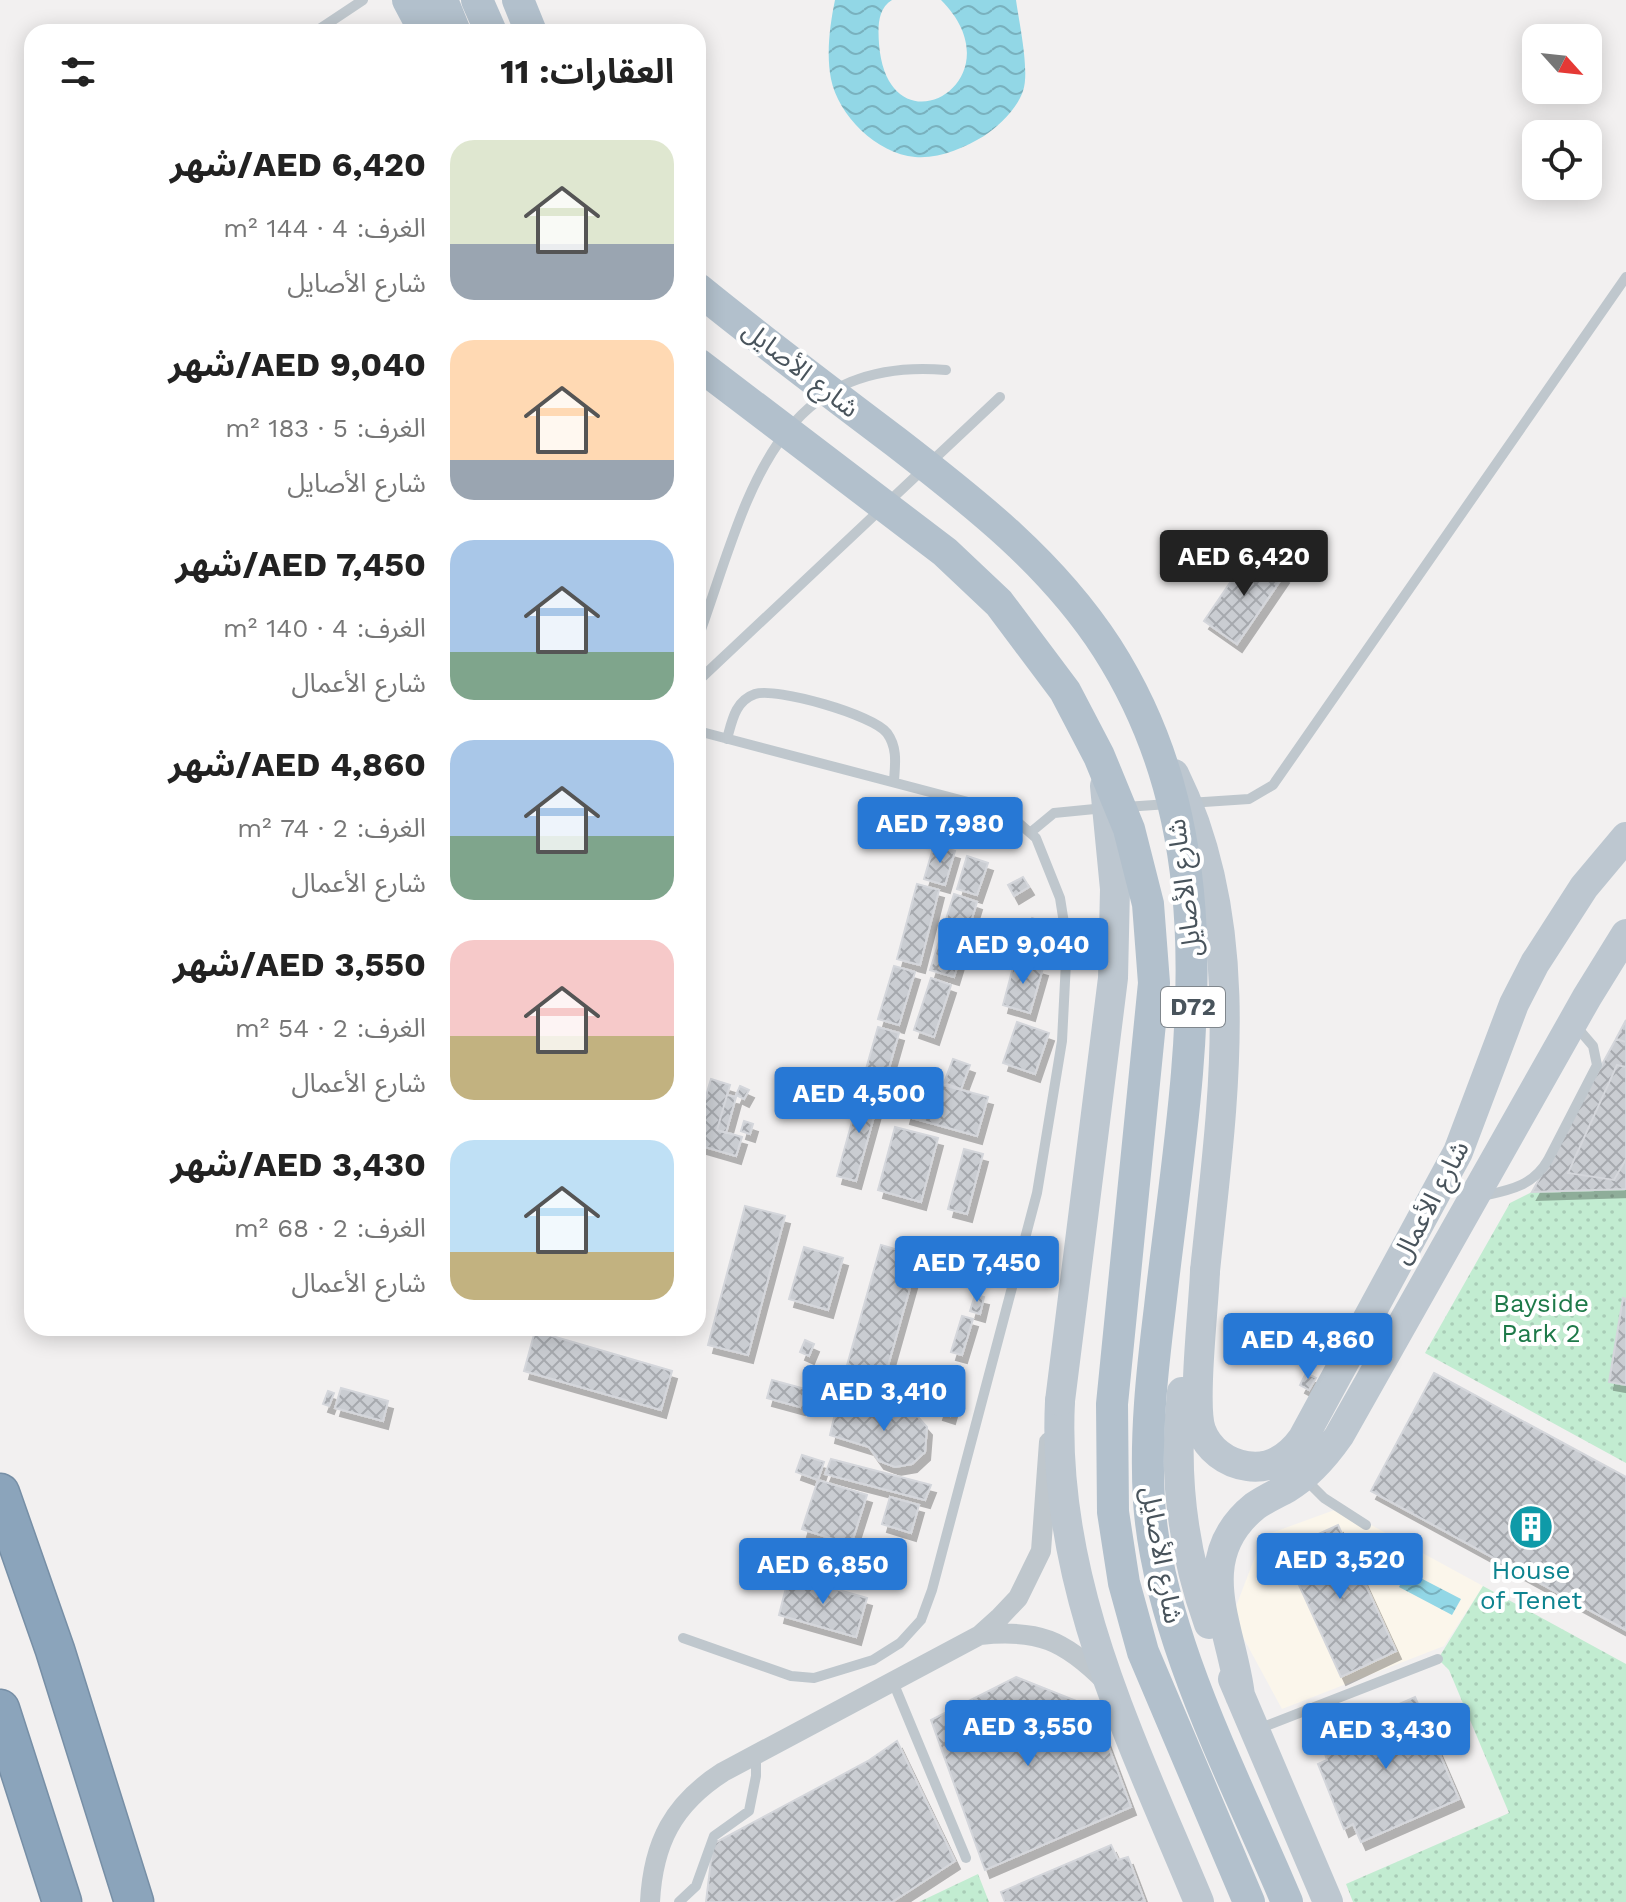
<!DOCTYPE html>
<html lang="ar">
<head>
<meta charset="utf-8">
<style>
	body { margin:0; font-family:"Work Sans","Noto Sans Arabic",sans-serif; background:#f6f6f6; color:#222; direction:rtl; height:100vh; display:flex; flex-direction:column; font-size:30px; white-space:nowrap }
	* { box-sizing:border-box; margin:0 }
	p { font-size:26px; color:#767676 }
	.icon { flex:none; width:44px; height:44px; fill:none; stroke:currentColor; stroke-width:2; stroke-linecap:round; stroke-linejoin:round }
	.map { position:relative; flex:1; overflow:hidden; direction:ltr }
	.side { position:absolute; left:24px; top:24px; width:682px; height:1312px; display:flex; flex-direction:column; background:#fff; border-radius:24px; box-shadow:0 4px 20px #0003; direction:rtl }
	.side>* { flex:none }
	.needle { width:52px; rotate:117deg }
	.controls { position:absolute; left:1522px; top:24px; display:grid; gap:16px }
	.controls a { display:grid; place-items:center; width:80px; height:80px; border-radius:16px; background:#fff; box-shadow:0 4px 20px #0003; font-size:40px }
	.price { position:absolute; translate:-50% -68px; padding:0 18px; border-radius:8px; background:#2778d5; color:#fff; font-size:26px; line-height:52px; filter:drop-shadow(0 2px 4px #0008) }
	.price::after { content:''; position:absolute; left:50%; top:48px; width:24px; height:18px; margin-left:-12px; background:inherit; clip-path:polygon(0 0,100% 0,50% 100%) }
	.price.current { background:#222; color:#fff }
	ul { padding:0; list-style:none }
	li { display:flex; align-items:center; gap:24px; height:200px; padding:0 32px }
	li span { display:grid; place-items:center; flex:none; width:224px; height:160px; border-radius:24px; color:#555 }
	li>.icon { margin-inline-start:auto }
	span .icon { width:96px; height:96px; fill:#fffc; stroke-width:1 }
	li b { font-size:34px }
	h2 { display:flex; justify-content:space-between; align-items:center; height:96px; padding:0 32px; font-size:34px }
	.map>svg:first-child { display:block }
	.commercial { fill:#fbf6eb }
	.park { fill:url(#park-dots) }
	.water { fill:url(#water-waves) }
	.building { fill:url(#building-cross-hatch); stroke:#d4d6db; stroke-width:2; filter:url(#shadow) }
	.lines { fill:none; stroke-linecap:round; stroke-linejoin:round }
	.highway-casing { stroke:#778fa6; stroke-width:41 }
	.lane { stroke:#bfc7cd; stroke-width:10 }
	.street { stroke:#bfc7cd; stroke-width:20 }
	.secondary { stroke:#bdc7d0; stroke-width:30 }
	.primary { stroke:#b2c0cc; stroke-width:32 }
	.highway { stroke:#8ba4bb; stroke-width:38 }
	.secondary-bridge { stroke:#bdc7d0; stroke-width:30 }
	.primary-bridge { stroke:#b2c0cc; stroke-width:32 }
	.labels { text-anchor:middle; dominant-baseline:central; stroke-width:8; stroke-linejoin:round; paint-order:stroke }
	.shield { fill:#fff; stroke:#80878d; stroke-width:2 }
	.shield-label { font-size:24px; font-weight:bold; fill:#49545c }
	.street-label { font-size:26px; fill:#49545c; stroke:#fff }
	.park-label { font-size:26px; fill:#1e7949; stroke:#fff }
	.culture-label { font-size:26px; fill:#0d838f; stroke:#fff }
</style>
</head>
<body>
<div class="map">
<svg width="1626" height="1902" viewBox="0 0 1626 1902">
	<defs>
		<pattern id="park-dots" width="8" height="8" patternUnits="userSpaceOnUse" patternTransform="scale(2)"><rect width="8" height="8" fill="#c2ecd1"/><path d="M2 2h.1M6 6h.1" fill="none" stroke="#a8ccb6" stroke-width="1.8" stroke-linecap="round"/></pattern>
		<pattern id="water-waves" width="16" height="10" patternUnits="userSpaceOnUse" patternTransform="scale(2)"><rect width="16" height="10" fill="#92d7e6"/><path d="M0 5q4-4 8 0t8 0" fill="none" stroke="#79b1be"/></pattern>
		<pattern id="building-cross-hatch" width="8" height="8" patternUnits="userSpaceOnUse" patternTransform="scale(2)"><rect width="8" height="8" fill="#cacdd2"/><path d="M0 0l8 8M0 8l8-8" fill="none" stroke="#a6a9ae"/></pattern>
		<filter id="shadow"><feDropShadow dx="5" dy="8" stdDeviation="0" flood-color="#0004"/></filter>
	</defs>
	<rect width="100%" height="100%" fill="#f2f0f0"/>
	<!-- commercial -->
	<path class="commercial" d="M1340 1508 1483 1586 1444 1646 1282 1709 1232 1617 1263 1536Z"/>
	<!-- park -->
	<path class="park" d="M1626 1189V1463L1425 1353 1510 1203 1532 1192Z
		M1483 1586 1626 1664V1902H1353L1346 1884 1509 1813 1449 1670 1438 1659Z
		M978 1874 989 1902H919Z"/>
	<!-- water -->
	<path class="water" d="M835 0H892C877 9 878 28 879 44 888 158 1022 81 941 0H1016C1019 22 1030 71 1023 91 1017 109 999 126 984 136 964 148 939 159 915 157 877 154 838 115 831 79 826 54 830 24 835 0Z
		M1407 1571 1461 1599 1452 1615 1399 1587Z"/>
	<!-- building -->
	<path class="building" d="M1251 552 1284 575 1237 644 1204 621Z
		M934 845 955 851 945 885 924 879Z
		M967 856 988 863 977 895 957 889Z
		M1023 877 1029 887 1014 896 1008 885Z
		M917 884 939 890 920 965 897 959Z
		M954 894 977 902 954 977 930 970Z
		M1032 918 1041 922 1037 931 1028 927Z
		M1015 960 1043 968 1030 1013 1003 1005Z
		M894 966 915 972 899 1025 878 1019Z
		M931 978 951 985 934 1037 914 1030Z
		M1626 1020V1042L1616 1039Z
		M1017 1022 1049 1033 1035 1074 1003 1063Z
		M878 1027 899 1033 883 1089 862 1083Z
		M1616 1039 1626 1042V1189L1532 1192Z
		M953 1059 970 1065 961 1089 944 1083Z
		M1617 1065 1626 1067V1159L1614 1180 1568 1173Z
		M916 1078 988 1097 977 1136 905 1116Z
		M711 1079 730 1085 717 1130 742 1137 736 1156 698 1145V1123Z
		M903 1083 909 1085 903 1100 897 1098Z
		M740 1086 749 1090 744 1099 736 1095Z
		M861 1089 880 1095 856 1181 837 1176Z
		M727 1095 736 1097 726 1133 717 1130Z
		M744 1121 753 1124 750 1134 741 1131Z
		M895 1127 938 1138 921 1202 878 1190Z
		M964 1149 983 1154 967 1214 948 1209Z
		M745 1206 785 1216 748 1355 708 1345Z
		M986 1240 999 1246 991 1262 978 1256Z
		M881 1245 919 1256 880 1394 842 1383Z
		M804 1247 843 1258 828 1310 789 1299Z
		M975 1295 984 1297 980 1314 970 1311Z
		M1623 1298 1626 1299V1385L1609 1382Z
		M962 1316 973 1319 962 1355 951 1352Z
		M535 1331 672 1371 661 1410 524 1371Z
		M805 1340 814 1344 809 1356 800 1352Z
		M1306 1373 1316 1378 1309 1390 1300 1385Z
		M1434 1373 1626 1477V1630L1371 1491Z
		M772 1380 805 1389 800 1407 767 1398Z
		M341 1388 388 1401 383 1421 335 1408Z
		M945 1389 957 1392 950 1416 938 1412Z
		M328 1391 334 1393 329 1406 323 1404Z
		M804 1391 812 1394 809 1406 801 1404Z
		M837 1405 877 1414 892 1406 910 1408 927 1427 925 1452 912 1464 895 1467 879 1461 869 1447 830 1435Z
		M802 1455 824 1462 818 1480 796 1472Z
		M831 1459 931 1485 925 1500 825 1474Z
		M818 1480 867 1495 851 1545 802 1529Z
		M890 1497 919 1505 911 1533 882 1524Z
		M1338 1525 1396 1651 1341 1677 1283 1550Z
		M789 1576 867 1598 856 1637 779 1615Z
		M1016 1677 1094 1708 1131 1807 985 1870 931 1720Z
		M1415 1697 1459 1799 1361 1842 1353 1824 1344 1829 1318 1764 1327 1760 1320 1739Z
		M897 1741 955 1861 892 1902H706L713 1844 868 1761Z
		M1111 1845 1118 1860 1128 1857 1145 1902H1005L1001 1892Z"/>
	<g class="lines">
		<!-- highway casing -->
		<g class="highway-casing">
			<path id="highway" d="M0 1493 55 1650 134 1902
				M0 1709 62 1902"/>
		</g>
		<!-- lane -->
		<path class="lane" d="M315 32 363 0
			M698 638C746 507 770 355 946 370
			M698 681 1000 397
			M727 739C732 721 735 701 755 694 776 687 874 715 887 733 898 748 895 765 894 781
			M1189 803 1249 799 1273 785 1626 277
			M1125 807 1169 804
			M1031 832 1054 813 1105 808
			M1483 1196C1510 1190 1533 1186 1548 1160L1597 1065 1593 1046 1575 1025
			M1304 1478 1324 1498 1366 1525
			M683 1638 791 1676 814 1678 873 1660 900 1643 921 1620 932 1590 1037 1193 1062 1041 1067 942 1060 898 1036 838 1006 812 698 731
			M893 1682 966 1858
			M1258 1729 1438 1659
			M679 1902 696 1886 714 1836 749 1811 756 1776V1755"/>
		<!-- street -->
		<path class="street" d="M980 1635C1038 1629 1064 1640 1105 1681
			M650 1902C653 1843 673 1804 723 1772L980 1635 1000 1617 1018 1598 1041 1551 1049 1442"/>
		<!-- secondary -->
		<path class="secondary" d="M1205 1271C1204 1304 1192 1405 1201 1430 1208 1449 1226 1463 1247 1466 1271 1470 1290 1456 1303 1438L1458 1152 1514 1004 1535 963 1584 887 1626 837
			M1182 1392C1173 1472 1182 1549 1209 1624
			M1060 1401C1051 1581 1131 1739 1199 1902
			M1233 1679 1328 1902
			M1240 1696C1233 1630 1188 1560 1255 1506 1265 1499 1276 1494 1287 1488 1309 1475 1325 1456 1339 1436L1587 997 1626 934"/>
		<!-- primary -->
		<path class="primary" d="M408 0 425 32
			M442 0 455 32
			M477 0 491 32
			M518 0 531 32"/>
		<!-- highway -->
		<use href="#highway" class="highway"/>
		<!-- secondary-bridge -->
		<path class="secondary-bridge" d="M1174 774C1251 929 1222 1106 1205 1271
			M1060 1401 1113 978 1115 889 1105 786"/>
		<!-- primary-bridge -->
		<path class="primary-bridge" d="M698 289C763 342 830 392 896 442 975 503 1052 563 1107 648 1237 851 1185 1083 1160 1307 1152 1372 1145 1435 1149 1501 1158 1635 1235 1778 1287 1902
			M698 364 945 552 999 603 1065 691 1099 756 1129 829 1148 904 1154 983 1112 1404 1113 1512 1124 1583 1143 1652 1249 1902"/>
	</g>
	<!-- icons -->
	<defs>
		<g id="building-disc" transform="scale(2.3)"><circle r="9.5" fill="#0f9aa8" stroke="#fff"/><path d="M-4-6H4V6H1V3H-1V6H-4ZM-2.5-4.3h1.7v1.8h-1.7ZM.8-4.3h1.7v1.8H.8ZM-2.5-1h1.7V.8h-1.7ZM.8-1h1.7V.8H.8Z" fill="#fff"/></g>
	</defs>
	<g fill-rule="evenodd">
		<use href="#building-disc" x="1531" y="1527"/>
	</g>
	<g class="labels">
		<!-- shield labels -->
		<rect class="shield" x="1161" y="987" width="64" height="40" rx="6"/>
		<g class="shield-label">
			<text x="1193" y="1007">D72</text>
		</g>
		<!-- street labels -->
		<g class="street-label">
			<text transform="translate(801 369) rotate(38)">شارع الأصايل</text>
			<text transform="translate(1184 888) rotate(-97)">شارع الأصايل</text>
			<text transform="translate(1430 1202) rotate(-62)">شارع الأعمال</text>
			<text transform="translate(1162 1555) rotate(80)">شارع الأصايل</text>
		</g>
		<!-- park labels -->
		<g class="park-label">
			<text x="1541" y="1303">Bayside<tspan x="1541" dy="30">Park 2</tspan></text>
		</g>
		<!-- culture labels -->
		<g class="culture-label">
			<text x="1531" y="1570">House<tspan x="1531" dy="30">of Tenet</tspan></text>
		</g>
	</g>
</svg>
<div class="controls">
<a><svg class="needle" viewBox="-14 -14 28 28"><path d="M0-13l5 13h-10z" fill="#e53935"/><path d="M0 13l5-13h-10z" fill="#767676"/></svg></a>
<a><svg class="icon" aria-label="locate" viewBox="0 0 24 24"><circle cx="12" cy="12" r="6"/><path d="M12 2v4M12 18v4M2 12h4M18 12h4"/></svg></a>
</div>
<b class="price current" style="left:1244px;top:598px">AED 6,420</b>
<b class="price" style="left:940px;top:865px">AED 7,980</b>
<b class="price" style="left:1023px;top:986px">AED 9,040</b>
<b class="price" style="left:859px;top:1135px">AED 4,500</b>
<b class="price" style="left:977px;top:1304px">AED 7,450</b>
<b class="price" style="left:1308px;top:1381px">AED 4,860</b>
<b class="price" style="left:884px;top:1433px">AED 3,410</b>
<b class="price" style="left:1340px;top:1601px">AED 3,520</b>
<b class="price" style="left:823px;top:1606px">AED 6,850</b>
<b class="price" style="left:1028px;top:1768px">AED 3,550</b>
<b class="price" style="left:1386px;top:1771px">AED 3,430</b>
<section class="side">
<h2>العقارات: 11<svg class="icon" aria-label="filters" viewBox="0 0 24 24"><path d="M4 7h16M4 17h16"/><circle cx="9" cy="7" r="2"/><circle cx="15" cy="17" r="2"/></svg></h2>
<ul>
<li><span style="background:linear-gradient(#dfe7d0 65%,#9aa5b1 0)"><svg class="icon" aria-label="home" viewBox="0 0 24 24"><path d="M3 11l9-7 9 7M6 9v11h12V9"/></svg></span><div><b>AED 6,420/شهر</b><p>الغرف: 4 · 144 m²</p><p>شارع الأصايل</p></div></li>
<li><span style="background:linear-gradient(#ffd9b3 75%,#9aa5b1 0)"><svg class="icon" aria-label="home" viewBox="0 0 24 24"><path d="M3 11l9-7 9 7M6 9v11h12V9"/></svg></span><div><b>AED 9,040/شهر</b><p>الغرف: 5 · 183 m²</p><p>شارع الأصايل</p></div></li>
<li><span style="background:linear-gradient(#a9c7e8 70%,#7fa58c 0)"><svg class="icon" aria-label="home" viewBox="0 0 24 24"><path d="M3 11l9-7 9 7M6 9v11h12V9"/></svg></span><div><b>AED 7,450/شهر</b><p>الغرف: 4 · 140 m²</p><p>شارع الأعمال</p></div></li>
<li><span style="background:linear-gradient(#a9c7e8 60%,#7fa58c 0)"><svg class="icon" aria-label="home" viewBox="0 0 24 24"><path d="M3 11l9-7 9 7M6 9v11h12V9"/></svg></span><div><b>AED 4,860/شهر</b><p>الغرف: 2 · 74 m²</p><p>شارع الأعمال</p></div></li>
<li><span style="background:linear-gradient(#f6c9c9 60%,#c2b280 0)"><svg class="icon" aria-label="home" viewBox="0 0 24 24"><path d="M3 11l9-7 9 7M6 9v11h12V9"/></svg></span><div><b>AED 3,550/شهر</b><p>الغرف: 2 · 54 m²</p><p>شارع الأعمال</p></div></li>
<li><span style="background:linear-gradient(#bfe0f5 70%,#c2b280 0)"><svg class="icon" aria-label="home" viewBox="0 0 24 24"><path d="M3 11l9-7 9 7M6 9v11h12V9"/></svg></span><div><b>AED 3,430/شهر</b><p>الغرف: 2 · 68 m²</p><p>شارع الأعمال</p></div></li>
</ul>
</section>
</div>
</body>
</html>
